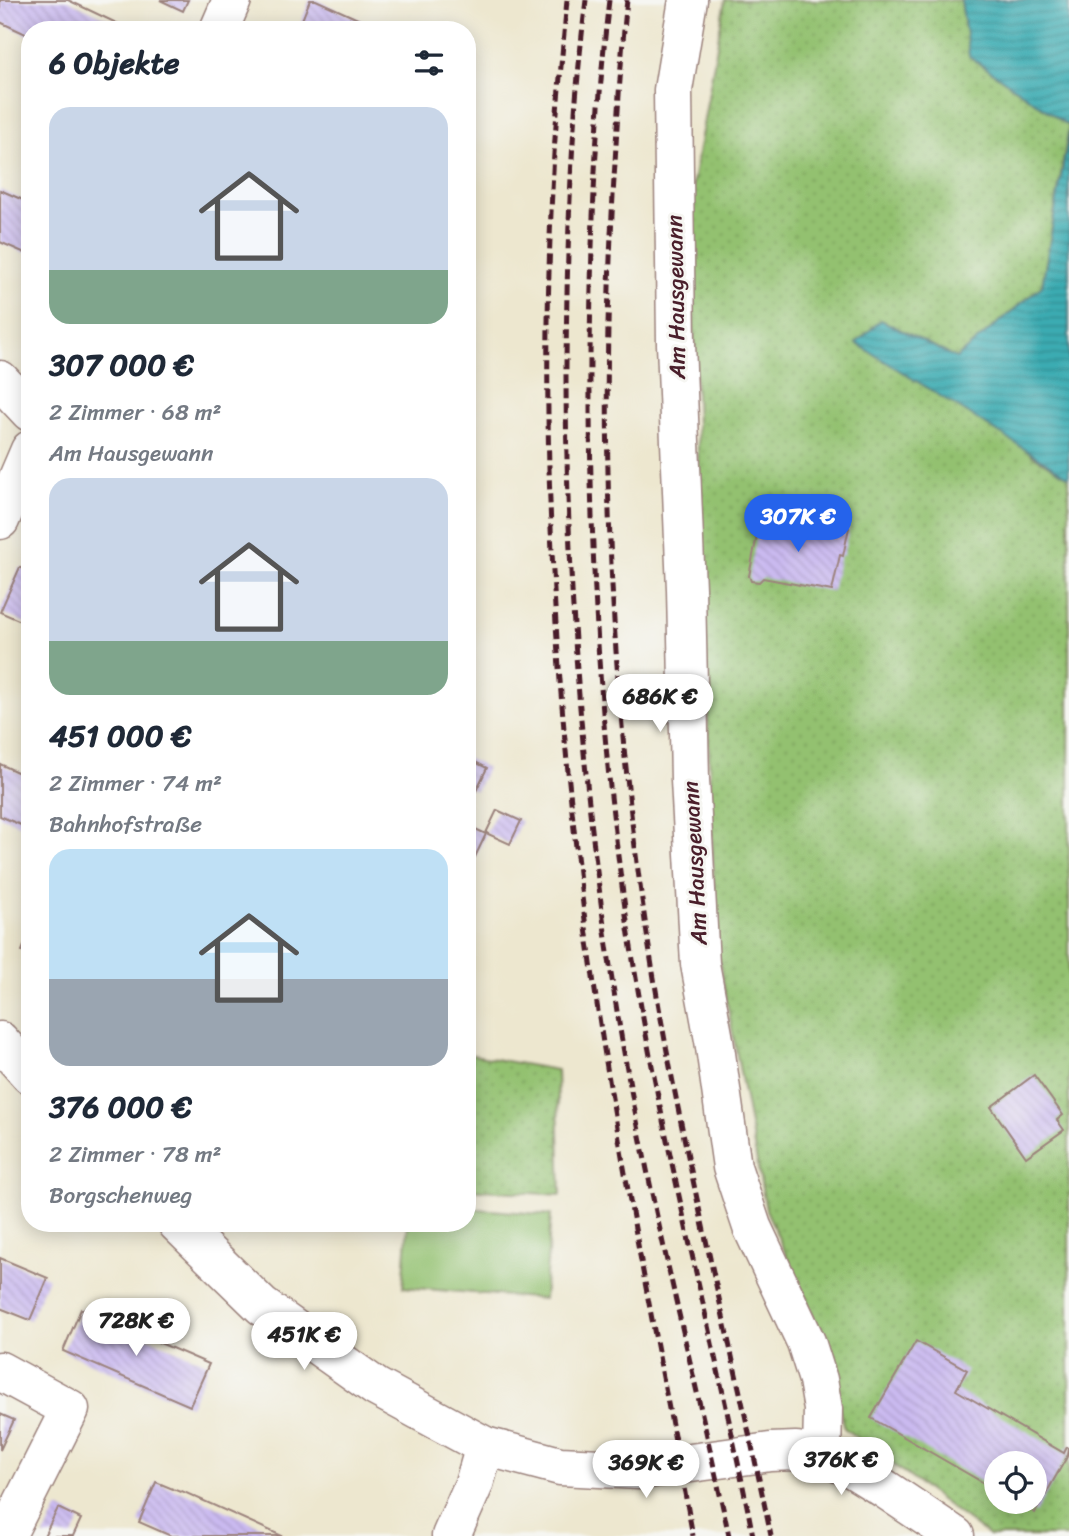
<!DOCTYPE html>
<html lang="de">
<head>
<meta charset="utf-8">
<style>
	body { margin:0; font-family:Sriracha,sans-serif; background:#f2f2f3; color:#1f2937; height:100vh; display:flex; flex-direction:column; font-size:26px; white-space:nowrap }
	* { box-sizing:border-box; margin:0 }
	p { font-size:23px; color:#747a83 }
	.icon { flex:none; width:38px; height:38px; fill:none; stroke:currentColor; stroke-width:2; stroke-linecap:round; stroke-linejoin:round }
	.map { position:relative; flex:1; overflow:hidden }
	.details { position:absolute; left:21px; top:21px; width:455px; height:1211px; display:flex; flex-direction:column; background:#fff; border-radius:28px; box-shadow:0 4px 18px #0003 }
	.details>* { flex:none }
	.buttons { position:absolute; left:984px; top:1451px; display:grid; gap:14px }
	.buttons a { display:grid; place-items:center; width:63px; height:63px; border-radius:50%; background:#fff; box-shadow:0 4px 18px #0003; font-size:35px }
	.price { position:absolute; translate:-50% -60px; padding:0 16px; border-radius:24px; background:#fff; color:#222; font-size:23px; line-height:46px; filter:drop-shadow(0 2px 4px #0008) }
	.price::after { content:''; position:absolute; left:50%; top:42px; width:21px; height:16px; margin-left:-10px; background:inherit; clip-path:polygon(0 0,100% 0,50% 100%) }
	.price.active { background:#2563eb; color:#fff }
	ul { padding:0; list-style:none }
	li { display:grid; align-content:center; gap:14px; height:371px; padding:0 28px }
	li span { display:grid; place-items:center; height:217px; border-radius:21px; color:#555 }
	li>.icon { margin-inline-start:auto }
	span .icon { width:126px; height:126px; fill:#fffc; stroke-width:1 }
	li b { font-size:30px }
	h2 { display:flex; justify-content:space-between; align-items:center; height:84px; padding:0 28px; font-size:30px }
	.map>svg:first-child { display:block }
	.grass { fill:#93c170; stroke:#6e704e; stroke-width:2 }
	.park { fill:url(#park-dots); stroke:#6e704e; stroke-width:2; fill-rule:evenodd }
	.water { fill:url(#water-rules); stroke:#42666e; stroke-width:2 }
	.building { fill:url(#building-back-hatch) }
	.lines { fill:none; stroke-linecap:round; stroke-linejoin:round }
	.minor-casing { stroke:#9c837d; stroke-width:41 }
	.major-casing { stroke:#9c837d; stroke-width:41 }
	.minor { stroke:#fff; stroke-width:38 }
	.major { stroke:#fff; stroke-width:38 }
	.rail { stroke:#4a1f2b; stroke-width:5; stroke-dasharray:10 5; stroke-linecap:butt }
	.labels { text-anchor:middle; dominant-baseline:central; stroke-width:6; stroke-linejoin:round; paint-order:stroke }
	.street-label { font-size:23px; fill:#4a1f2b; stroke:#f6f6f2 }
</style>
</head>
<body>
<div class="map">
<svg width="1069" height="1536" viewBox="0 0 1069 1536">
	<defs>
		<pattern id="park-dots" width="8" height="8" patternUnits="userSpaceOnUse" patternTransform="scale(1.75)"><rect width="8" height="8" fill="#93c170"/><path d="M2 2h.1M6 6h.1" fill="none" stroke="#80a561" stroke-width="1.8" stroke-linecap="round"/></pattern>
		<pattern id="water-rules" width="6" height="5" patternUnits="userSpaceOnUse" patternTransform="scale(1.75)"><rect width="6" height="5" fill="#3aacb2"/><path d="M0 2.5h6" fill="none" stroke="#338b91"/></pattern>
		<pattern id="building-back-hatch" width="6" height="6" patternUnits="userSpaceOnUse" patternTransform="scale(1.75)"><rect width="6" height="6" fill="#cabaf0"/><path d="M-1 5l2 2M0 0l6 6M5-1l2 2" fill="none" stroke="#af9fce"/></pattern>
	</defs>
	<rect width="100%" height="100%" fill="#f6f6f2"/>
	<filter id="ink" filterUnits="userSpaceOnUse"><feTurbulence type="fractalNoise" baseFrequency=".0143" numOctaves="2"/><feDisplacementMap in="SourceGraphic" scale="14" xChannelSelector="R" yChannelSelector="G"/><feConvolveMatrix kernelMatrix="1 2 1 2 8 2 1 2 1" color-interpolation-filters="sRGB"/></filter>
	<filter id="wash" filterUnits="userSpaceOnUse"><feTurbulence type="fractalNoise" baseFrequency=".00686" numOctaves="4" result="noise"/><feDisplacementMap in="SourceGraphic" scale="28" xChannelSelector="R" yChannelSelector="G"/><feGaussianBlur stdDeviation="1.57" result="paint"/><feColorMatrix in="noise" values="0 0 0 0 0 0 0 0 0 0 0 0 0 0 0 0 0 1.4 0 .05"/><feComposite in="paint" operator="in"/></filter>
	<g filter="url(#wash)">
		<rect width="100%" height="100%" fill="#ede7cf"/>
		<!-- grass -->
		<path class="grass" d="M467 1208 551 1215 544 1299 403 1287 408 1223H467Z"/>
		<!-- park -->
		<path class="park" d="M725 0H961L969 56 1069 126 1042 286 956 358 881 320 1033 456 1069 477V1536H989L844 1428 821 1333 766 1210 716 944 689 205ZM996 1463H1034V1502H996Z
			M467 1054 557 1070 561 1195 467 1189Z"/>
		<!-- water -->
		<path class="water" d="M961 0H1069V126L969 56Z
			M1069 131V477L856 343 881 320 956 358 1042 286Z"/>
		<g id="blocks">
			<!-- building -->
			<path class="building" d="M0 0H68L127 28 126 30H30V36L0 22Z
				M160 0H188L183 11Z
				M310 0H316L382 30H298Z
				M0 190 30 203V244L25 253 0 242Z
				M760 520 774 523 775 520 819 528 820 522 849 528 843 556 840 555 832 591 763 578 759 582 751 581 749 576Z
				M20 567 30 572V625L0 612Z
				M467 758 487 768 476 791 467 787Z
				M0 764 30 778V829L0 816Z
				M497 810 521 821 510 844 486 833Z
				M467 825 486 834 475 857 467 853Z
				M30 931V955L22 951Z
				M1034 1075 1063 1115 1057 1120 1064 1130 1026 1157 991 1107Z
				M0 1258 48 1278 30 1320 0 1308Z
				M81 1309 209 1364 190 1406 63 1351Z
				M916 1341 967 1370 956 1390 1064 1453 1067 1447 1069 1448 1068 1455 1035 1513 1016 1502H1034V1463H996V1490L871 1418Z
				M0 1414 14 1420 0 1450Z
				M156 1482 180 1492 182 1491 282 1536H171L139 1522Z
				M58 1508 81 1519 73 1536H44Z"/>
		</g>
	</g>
	<g filter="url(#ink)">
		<use href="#blocks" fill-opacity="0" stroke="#9c837d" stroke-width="2"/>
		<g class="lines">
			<!-- minor casing -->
			<g class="minor-casing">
				<path id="minor" d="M688 0 673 90 676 344 686 589 690 780 700 964 714 1040 732 1167 752 1227 806 1342 818 1380 823 1409 822 1456
					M219 30 232 0
					M0 380 30 412
					M0 520 30 450
					M0 1371 70 1409 6 1536
					M451 1536 474 1484 485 1446"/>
			</g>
			<!-- major casing -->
			<g class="major-casing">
				<path id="major" d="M0 1041 30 1075
					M177 1223 262 1306 376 1387 485 1446 560 1466 640 1470 770 1452 796 1451 822 1456 853 1469 885 1489 955 1536"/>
			</g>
			<!-- minor -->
			<use href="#minor" class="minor"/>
			<!-- major -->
			<use href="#major" class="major"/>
			<!-- rail -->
			<path class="rail" d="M567 0C562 57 556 114 553 171 541 393 550 617 575 838 601 1072 650 1304 693 1536
				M586 0C571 121 567 244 566 366 566 592 584 818 622 1041 651 1207 694 1371 729 1536
				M609 0C595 119 591 239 590 358 589 552 600 748 630 941 661 1141 714 1337 753 1536
				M627 0C621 54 618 109 615 163 598 422 609 684 648 941 679 1141 730 1337 771 1536"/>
		</g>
	</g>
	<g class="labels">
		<!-- street labels -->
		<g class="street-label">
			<text transform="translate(676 297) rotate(-91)">Am Hausgewann</text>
			<text transform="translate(695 863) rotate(-93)">Am Hausgewann</text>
		</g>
	</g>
</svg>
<div class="buttons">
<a><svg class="icon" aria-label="locate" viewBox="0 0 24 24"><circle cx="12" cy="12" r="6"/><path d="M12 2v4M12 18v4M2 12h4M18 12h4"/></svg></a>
</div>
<b class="price active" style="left:798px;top:554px">307K €</b>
<b class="price" style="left:660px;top:734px">686K €</b>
<b class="price" style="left:136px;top:1358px">728K €</b>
<b class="price" style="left:304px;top:1372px">451K €</b>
<b class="price" style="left:841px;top:1497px">376K €</b>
<b class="price" style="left:646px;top:1500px">369K €</b>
<section class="details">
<h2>6 Objekte<svg class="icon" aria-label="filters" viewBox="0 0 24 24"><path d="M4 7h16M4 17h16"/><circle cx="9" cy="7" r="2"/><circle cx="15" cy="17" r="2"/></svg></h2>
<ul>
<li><span style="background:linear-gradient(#c9d6e8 75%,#7fa58c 0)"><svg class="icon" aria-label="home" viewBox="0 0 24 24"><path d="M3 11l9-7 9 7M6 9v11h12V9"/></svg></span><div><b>307 000 €</b><p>2 Zimmer · 68 m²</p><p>Am Hausgewann</p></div></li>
<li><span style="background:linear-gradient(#c9d6e8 75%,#7fa58c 0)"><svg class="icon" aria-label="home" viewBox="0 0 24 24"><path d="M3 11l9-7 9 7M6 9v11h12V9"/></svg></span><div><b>451 000 €</b><p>2 Zimmer · 74 m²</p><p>Bahnhofstraße</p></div></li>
<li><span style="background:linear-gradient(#bfe0f5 60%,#9aa5b1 0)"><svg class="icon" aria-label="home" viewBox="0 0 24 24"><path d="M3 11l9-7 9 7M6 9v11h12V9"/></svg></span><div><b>376 000 €</b><p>2 Zimmer · 78 m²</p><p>Borgschenweg</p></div></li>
</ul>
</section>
</div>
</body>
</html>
